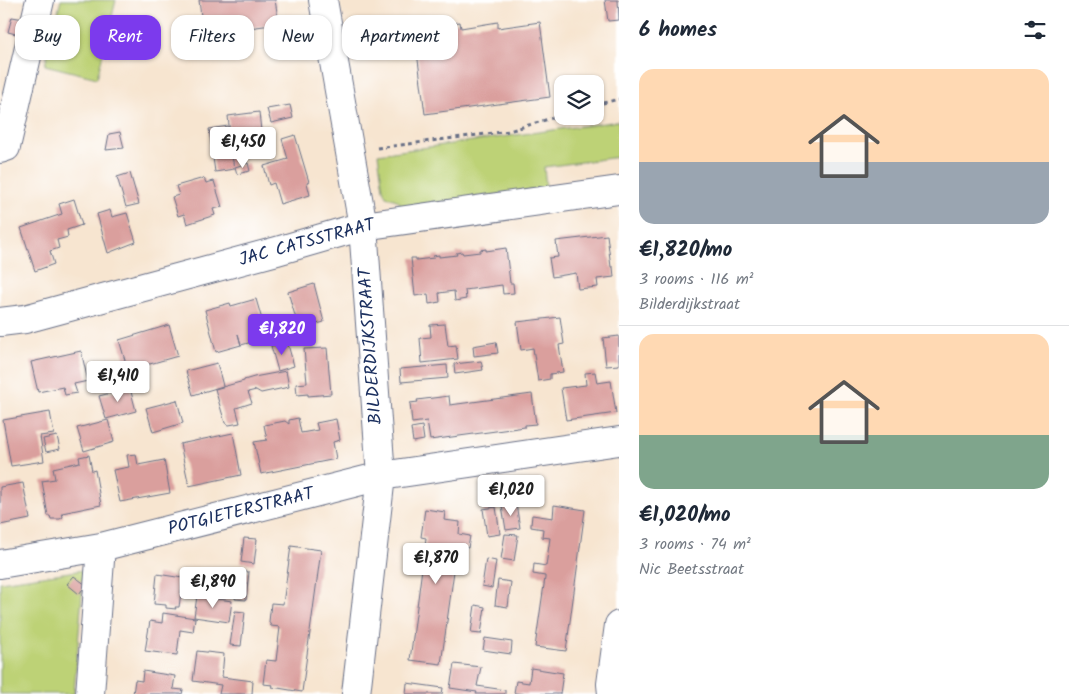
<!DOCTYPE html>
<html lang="en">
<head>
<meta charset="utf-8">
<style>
	body { margin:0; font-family:Kalam,sans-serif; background:#f6f6f7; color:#1f2937; height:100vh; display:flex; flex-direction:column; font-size:19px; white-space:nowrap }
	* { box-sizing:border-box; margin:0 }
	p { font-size:16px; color:#747a83 }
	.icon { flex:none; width:28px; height:28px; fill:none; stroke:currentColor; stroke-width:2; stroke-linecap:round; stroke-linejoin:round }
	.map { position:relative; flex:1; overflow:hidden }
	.sheet { display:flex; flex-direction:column; background:#fff; width:450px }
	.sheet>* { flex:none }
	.top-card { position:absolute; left:15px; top:15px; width:475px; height:45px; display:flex; gap:10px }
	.fabs { position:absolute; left:554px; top:75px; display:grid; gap:10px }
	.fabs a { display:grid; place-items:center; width:50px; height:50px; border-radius:10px; background:#fff; box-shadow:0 1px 4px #0004; font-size:25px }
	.price { position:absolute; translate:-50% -42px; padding:0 11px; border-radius:5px; background:#fff; color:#222; font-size:16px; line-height:32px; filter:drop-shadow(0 1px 2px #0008) }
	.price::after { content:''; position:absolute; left:50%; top:30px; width:15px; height:11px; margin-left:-8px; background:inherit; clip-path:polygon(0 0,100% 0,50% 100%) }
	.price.current { background:#7c3aed; color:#fff }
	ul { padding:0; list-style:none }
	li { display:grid; align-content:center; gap:10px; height:265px; padding:0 20px }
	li+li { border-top:1px solid #e0e1e3 }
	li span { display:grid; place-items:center; height:155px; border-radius:15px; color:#555 }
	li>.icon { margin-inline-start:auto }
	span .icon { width:90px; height:90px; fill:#fffc; stroke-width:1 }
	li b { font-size:21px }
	h2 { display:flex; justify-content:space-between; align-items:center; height:60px; padding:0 20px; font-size:21px }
	.chip { padding:0 18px; border-radius:15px; background:#fff; box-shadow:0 1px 4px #0004; font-size:18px; line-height:45px }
	.chip.current { background:#7c3aed; color:#fff }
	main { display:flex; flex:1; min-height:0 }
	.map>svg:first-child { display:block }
	.green { fill:#bdd276; stroke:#6c806a }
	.building { fill:#da9f9d }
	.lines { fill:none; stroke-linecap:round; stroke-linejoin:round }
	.minor-casing { stroke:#686f86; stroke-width:30 }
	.path { stroke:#686f86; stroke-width:3; stroke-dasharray:4 4; stroke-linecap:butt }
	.minor { stroke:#fff; stroke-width:28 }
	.labels { text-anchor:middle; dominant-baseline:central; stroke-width:4; stroke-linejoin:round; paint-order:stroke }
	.street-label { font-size:18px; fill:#1b2f5e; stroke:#fff }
</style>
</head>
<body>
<main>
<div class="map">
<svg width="619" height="694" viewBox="0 0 619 694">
	<rect width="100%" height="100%" fill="#fff"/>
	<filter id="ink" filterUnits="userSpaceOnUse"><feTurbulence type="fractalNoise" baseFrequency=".02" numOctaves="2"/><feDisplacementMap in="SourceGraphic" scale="10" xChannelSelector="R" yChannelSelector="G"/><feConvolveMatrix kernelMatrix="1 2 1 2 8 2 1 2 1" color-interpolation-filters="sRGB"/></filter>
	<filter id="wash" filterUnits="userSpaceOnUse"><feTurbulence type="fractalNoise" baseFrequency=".0096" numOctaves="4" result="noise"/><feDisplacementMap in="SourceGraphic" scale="20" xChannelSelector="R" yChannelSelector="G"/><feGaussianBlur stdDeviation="1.12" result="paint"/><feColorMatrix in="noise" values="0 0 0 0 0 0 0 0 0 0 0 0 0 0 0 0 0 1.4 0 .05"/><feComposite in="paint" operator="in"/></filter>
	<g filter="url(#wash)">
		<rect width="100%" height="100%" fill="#f7e5d0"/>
		<!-- green -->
		<path class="green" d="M61 0H116L97 78 45 65Z
			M619 121V157L544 167 546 188 400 207 399 201 386 196 383 189 378 154Z
			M84 570 74 694H0V582Z"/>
		<g id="blocks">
			<!-- building -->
			<path class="building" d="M199 0H275L279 24 249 28V26L203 32Z
				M605 0H618L619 20 608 21Z
				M12 17 24 19 20 35 8 32Z
				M460 22 461 28 498 22V28L540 22 550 97 425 114 414 29Z
				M290 105 293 118 271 123 267 109Z
				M259 112 261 131 230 135 228 116Z
				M228 126 234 169 215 172 209 129Z
				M120 132 124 148 106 150 109 134Z
				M295 135 309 182 307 183 310 195 280 204 274 183 269 185 264 166 288 159 282 139Z
				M248 163 250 171 237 174 235 167Z
				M130 173 139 204 126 207 117 177Z
				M204 178 206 183 214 181 222 207 213 209 215 215 187 224 184 214 178 216 172 197 179 195 176 186Z
				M74 199 82 225 67 230 68 237 57 240 59 248 50 251 54 264 35 271 21 228 62 214 59 204Z
				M110 210 112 217 127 213 136 242 108 253 97 214Z
				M607 235 611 267H613L614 277 597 279 598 287 578 289 576 273 552 277 549 258 558 257 556 241Z
				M506 248 510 283H513L514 293 503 294 502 285 465 290 466 299 455 301 454 291 439 293 440 302 429 304 428 294 415 296 411 258H416V260L434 258 433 256 439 255V257L457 255 456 253 462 252 463 254 480 252V250L486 249V251Z
				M314 284 324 322 299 329 288 292Z
				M256 299 265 330 250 334 252 342 241 345 238 334 241 345 216 352 205 310 230 303 231 306Z
				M560 317 564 344 559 345 563 372 550 374V379L538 381 533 348 521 350 517 322Z
				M445 324 448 346 456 345 458 359 422 363 420 338 431 337 430 325Z
				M169 325 178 356 139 367 142 377 128 381 123 368 127 367 119 340Z
				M619 336V365L606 366 603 338Z
				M287 341 294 366 278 371 271 346Z
				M496 342 498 353 474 356 473 346Z
				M327 348 331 394 308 396V394L297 395 296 384 307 383 304 349Z
				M81 351 88 381 74 384 77 393 65 395 63 387 38 392 31 362Z
				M481 361 483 370 455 374 454 364Z
				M217 363 223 386 193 395 186 371Z
				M447 365 448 378 401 382 400 369Z
				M286 371 289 387 261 393 256 390 248 392 252 403 236 408 240 423 229 425 225 423 215 389 244 381V380L254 377Z
				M595 372 597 383 611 381 616 413 566 420 561 388 586 385 585 373Z
				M130 388 136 411 106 419 99 396Z
				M532 394 536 424 525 425V427L430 440 427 421 412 423 410 403 418 402 417 400 449 396 450 405Z
				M177 400 183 423 153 432 146 408Z
				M50 412 54 434 40 436 44 461 11 466 3 420Z
				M298 418 301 433 318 430 316 423 336 419 340 440 333 442 336 459 261 474 254 442 267 440 264 425 285 421 289 424V420Z
				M108 420 114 442 84 451 77 428Z
				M422 426 424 440 413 442 411 428Z
				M233 433 241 475 189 486 180 444Z
				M57 436 60 449 46 452 43 439Z
				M136 454 138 465 164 460 170 493 120 502 113 470 129 467 127 455Z
				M89 455 92 471 95 470 101 505 62 513 63 517 60 519H51L50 516H48L42 481 55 479 53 468 80 462 79 457Z
				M23 483 30 519 0 525V487Z
				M524 483 526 499 515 500 513 485Z
				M516 504 520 528 506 530 502 506Z
				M554 505 585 510 566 651 535 647 545 578V576L533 574 534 564 546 566 550 538 542 537 543 529 531 527V525L532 515 553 518Z
				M496 507 500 534 487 536 483 509Z
				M425 509 445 512 444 520 460 522 459 534 470 536 468 548 464 547 462 558 456 557 441 664 410 660 426 538 421 537Z
				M505 534 518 535 514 561 501 559Z
				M244 538 257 539 254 564 241 562Z
				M291 546 321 550 302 692 272 687 273 685 263 684 266 660 276 661 280 627 271 626 269 622 271 603 283 604Z
				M486 559 496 561 492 588 482 586Z
				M239 571 249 572 246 600 235 599Z
				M157 574 183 578 179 607H175L176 609 166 608V605L154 604Z
				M74 576 86 585 79 594 67 584Z
				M498 580 511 582 508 607 495 605Z
				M197 596 232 601 229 622 194 617Z
				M475 605 485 607 481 634 471 633Z
				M235 611 245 612 241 646 230 645Z
				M163 613 195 618 193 632 180 630 177 655 145 651 150 621 162 623Z
				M485 638 512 642 511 654 483 650Z
				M197 651 224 654 222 677 253 681 252 694H219L221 685 193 681Z
				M454 664 481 667 477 686 505 690V694H476L477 692 450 688Z
				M531 668 563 673 560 694H524L514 693 516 681 529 683Z
				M143 671 175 676 173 689 183 690 182 694H133L135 680 142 681Z
				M407 683 443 688 442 694H406Z"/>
		</g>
	</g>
	<g filter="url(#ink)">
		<use href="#blocks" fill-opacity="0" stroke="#686f86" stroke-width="1"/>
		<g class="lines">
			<!-- minor casing -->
			<g class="minor-casing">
				<path id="minor" d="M323 0 363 226 381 476 356 694
					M0 149 6 147 40 0
					M0 322 25 319 277 251 363 226 619 190
					M0 564 101 547 381 476 619 441
					M90 694 101 547
					M612 694 611 684 619 625"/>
			</g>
			<!-- path -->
			<path class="path" d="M595 105 619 99
				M377 148 509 131 562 115"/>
			<!-- minor -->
			<use href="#minor" class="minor"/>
		</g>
	</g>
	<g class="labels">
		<!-- street labels -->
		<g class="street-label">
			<text transform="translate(307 243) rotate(-15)">JAC CATSSTRAAT</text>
			<text transform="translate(371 346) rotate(-94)">BILDERDIJKSTRAAT</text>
			<text transform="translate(241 512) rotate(-14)">POTGIETERSTRAAT</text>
		</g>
	</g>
</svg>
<div class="fabs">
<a><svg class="icon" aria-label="layers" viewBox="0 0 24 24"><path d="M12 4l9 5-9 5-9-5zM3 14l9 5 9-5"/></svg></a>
</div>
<b class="price" style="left:243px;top:169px">€1,450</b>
<b class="price current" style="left:282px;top:356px">€1,820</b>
<b class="price" style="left:118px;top:403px">€1,410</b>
<b class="price" style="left:511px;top:517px">€1,020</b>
<b class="price" style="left:436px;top:585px">€1,870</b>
<b class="price" style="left:213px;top:609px">€1,890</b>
<div class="top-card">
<a class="chip">Buy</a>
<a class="chip current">Rent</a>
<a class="chip">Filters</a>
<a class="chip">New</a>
<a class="chip">Apartment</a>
</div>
</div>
<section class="sheet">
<h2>6 homes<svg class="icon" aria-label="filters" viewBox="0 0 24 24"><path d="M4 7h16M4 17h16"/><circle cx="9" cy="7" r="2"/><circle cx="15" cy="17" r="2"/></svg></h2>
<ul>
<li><span style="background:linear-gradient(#ffd9b3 60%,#9aa5b1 0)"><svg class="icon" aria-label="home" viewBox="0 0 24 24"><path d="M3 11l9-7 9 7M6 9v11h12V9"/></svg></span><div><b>€1,820/mo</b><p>3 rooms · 116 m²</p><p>Bilderdijkstraat</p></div></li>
<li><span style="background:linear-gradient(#ffd9b3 65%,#7fa58c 0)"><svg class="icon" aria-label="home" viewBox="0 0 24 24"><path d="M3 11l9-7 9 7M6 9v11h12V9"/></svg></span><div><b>€1,020/mo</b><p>3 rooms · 74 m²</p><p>Nic Beetsstraat</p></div></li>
</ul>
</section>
</main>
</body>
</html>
